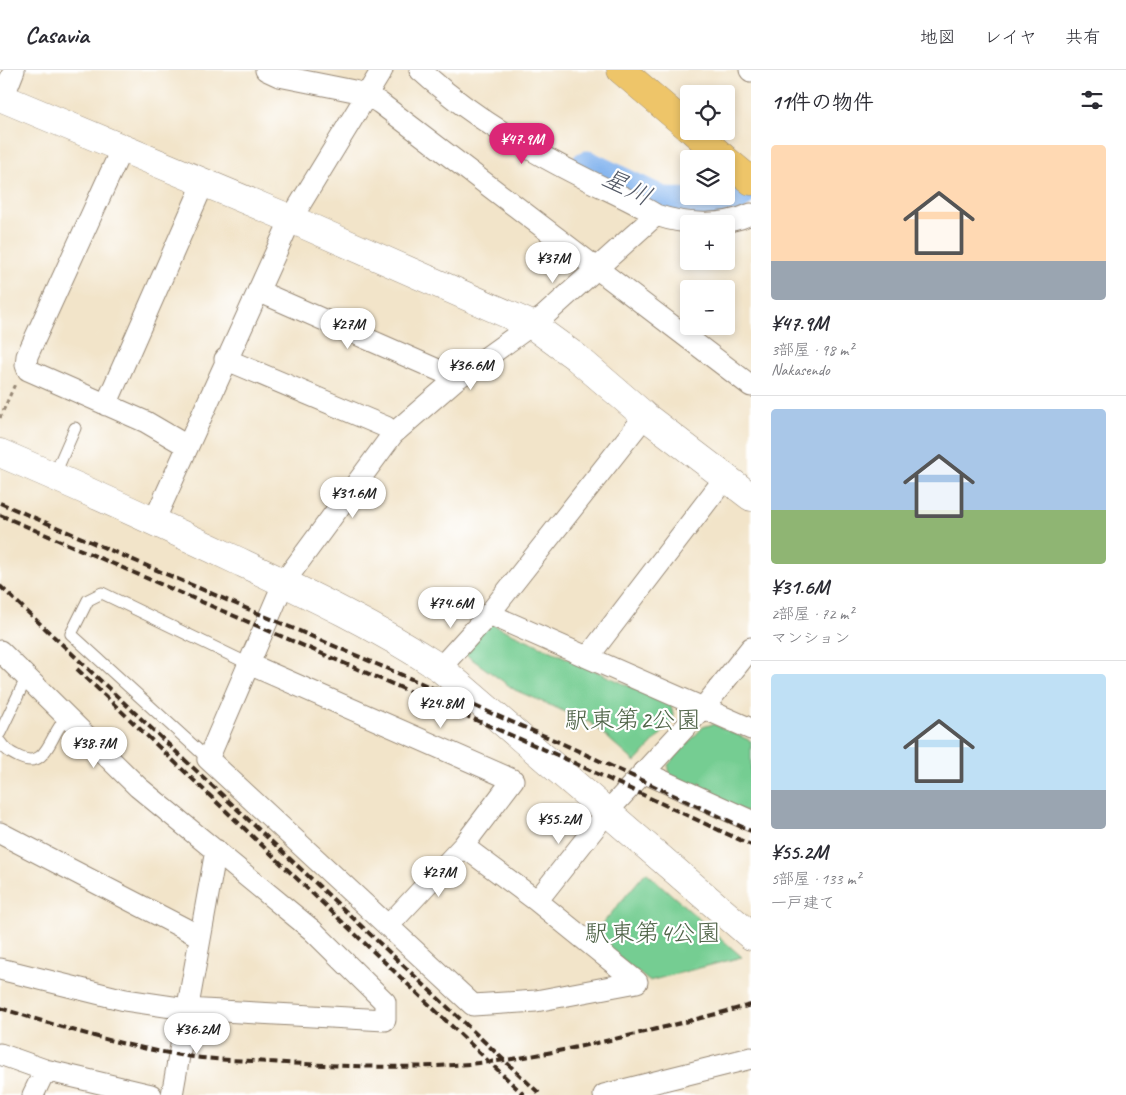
<!DOCTYPE html>
<html lang="ja">
<head>
<meta charset="utf-8">
<style>
	body { margin:0; font-family:Caveat,"Klee One",sans-serif; background:#f2f2f3; color:#2b2b33; height:100vh; display:flex; flex-direction:column; font-size:19px; white-space:nowrap }
	* { box-sizing:border-box; margin:0 }
	p { font-size:16px; color:#7c7c81 }
	.icon { flex:none; width:28px; height:28px; fill:none; stroke:currentColor; stroke-width:2; stroke-linecap:round; stroke-linejoin:round }
	.map { position:relative; flex:1; overflow:hidden }
	.details { display:flex; flex-direction:column; background:#fff; width:375px }
	.details>* { flex:none }
	.controls { position:absolute; left:680px; top:15px; display:grid; gap:10px }
	.controls a { display:grid; place-items:center; width:55px; height:55px; border-radius:5px; background:#fff; box-shadow:0 2px 8px #0003; font-size:25px }
	.price { position:absolute; translate:-50% -42px; padding:0 11px; border-radius:18px; background:#fff; color:#222; font-size:16px; line-height:32px; filter:drop-shadow(0 1px 2px #0008) }
	.price::after { content:''; position:absolute; left:50%; top:30px; width:15px; height:11px; margin-left:-8px; background:inherit; clip-path:polygon(0 0,100% 0,50% 100%) }
	.price.on { background:#db2777; color:#fff }
	ul { padding:0; list-style:none }
	li { display:grid; align-content:center; gap:10px; height:265px; padding:0 20px }
	li+li { border-top:1px solid #e1e1e2 }
	li span { display:grid; place-items:center; height:155px; border-radius:5px; color:#555 }
	li>.icon { margin-inline-start:auto }
	span .icon { width:90px; height:90px; fill:#fffc; stroke-width:1 }
	li b { font-size:21px }
	h2 { display:flex; justify-content:space-between; align-items:center; height:60px; padding:0 20px; font-size:21px }
	header { display:flex; align-items:center; gap:30px; box-sizing:border-box; height:70px; padding:0 25px; background:#fff; border-bottom:1px solid #e1e1e2 }
	header strong { font-size:24px }
	nav { display:flex; gap:28px; margin-inline-start:auto; font-size:18px }
	main { display:flex; flex:1; min-height:0 }
	.map>svg:first-child { display:block }
	.green { fill:#75cd92; stroke:#587c58 }
	.lines { fill:none; stroke-linecap:round; stroke-linejoin:round }
	.river { stroke:#82b3ee; stroke-width:35 }
	.service-casing { stroke:#968774; stroke-width:13 }
	.minor-casing { stroke:#968774; stroke-width:23 }
	.tertiary-casing { stroke:#968774; stroke-width:29 }
	.trunk-casing { stroke:#968774; stroke-width:29 }
	.path { stroke:#968774; stroke-width:3; stroke-dasharray:4 4; stroke-linecap:butt }
	.service { stroke:#fff; stroke-width:11 }
	.minor { stroke:#fff; stroke-width:21 }
	.tertiary { stroke:#fff; stroke-width:28 }
	.trunk { stroke:#eec569; stroke-width:28 }
	.rail { stroke:#3b2a1e; stroke-width:4; stroke-dasharray:8 4; stroke-linecap:butt }
	.labels { text-anchor:middle; dominant-baseline:central; stroke-width:4.5; stroke-linejoin:round; paint-order:stroke }
	.park-label { font-size:25px; fill:#4f6347; stroke:#fff }
	.water-label { font-size:26px; font-style:italic; fill:#545a67; stroke:#fff }
</style>
</head>
<body>
<header>
<strong>Casavia</strong>
<nav><a>地図</a><a>レイヤ</a><a>共有</a></nav>
</header>
<main>
<div class="map">
<svg width="751" height="1025" viewBox="0 0 751 1025">
	<rect width="100%" height="100%" fill="#fff"/>
	<filter id="ink" filterUnits="userSpaceOnUse"><feTurbulence type="fractalNoise" baseFrequency=".02" numOctaves="2"/><feDisplacementMap in="SourceGraphic" scale="10" xChannelSelector="R" yChannelSelector="G"/><feConvolveMatrix kernelMatrix="1 2 1 2 8 2 1 2 1" color-interpolation-filters="sRGB"/></filter>
	<filter id="wash" filterUnits="userSpaceOnUse"><feTurbulence type="fractalNoise" baseFrequency=".0096" numOctaves="4" result="noise"/><feDisplacementMap in="SourceGraphic" scale="20" xChannelSelector="R" yChannelSelector="G"/><feGaussianBlur stdDeviation="1.12" result="paint"/><feColorMatrix in="noise" values="0 0 0 0 0 0 0 0 0 0 0 0 0 0 0 0 0 1.4 0 .05"/><feComposite in="paint" operator="in"/></filter>
	<g filter="url(#wash)">
		<rect width="100%" height="100%" fill="#f2e4c9"/>
		<!-- green -->
		<path class="green" d="M487 552 671 635 674 650 635 692 591 653 515 620 462 582Z
			M713 654 751 671V744L670 708 668 695 703 657Z
			M646 802 742 887 649 911 592 866Z"/>
		<g class="lines">
			<!-- river -->
			<path class="river" d="M587 98 664 135 724 136 751 110"/>
		</g>
	</g>
	<g filter="url(#ink)">
		<g class="lines">
			<!-- service casing -->
			<g class="service-casing">
				<path id="service" d="M54 406 75 358
					M0 663 22 617 29 610
					M0 672C5 680 11 683 19 687 48 701 50 662 67 647
					M208 689 71 564 88 530 102 523 249 594"/>
			</g>
			<!-- minor casing -->
			<g class="minor-casing">
				<path id="minor" d="M266 0 279 6 354 21 367 25 380 33 751 316
					M420 0C468 44 524 78 582 107 607 120 632 130 656 145
					M750 0 751 1
					M3 28 14 0
					M122 78 27 286 26 295 28 300 146 352 187 376
					M258 221 445 303 455 310
					M225 289 386 357 393 364
					M106 335 204 112
					M154 451 291 149 382 0
					M489 544 751 659
					M0 581 138 717 312 860 385 932V950L186 939 125 930 0 899
					M588 587 725 408
					M249 594 513 710 463 776 388 856
					M440 598 489 544 645 346
					M643 702 751 751
					M0 763 199 866
					M463 776 537 831 637 912 536 931 473 935 208 689 284 512 393 364 455 310 544 246 656 145C685 155 723 157 751 144
					M537 831 608 741 704 637 751 578
					M0 984 45 1000 151 1025
					M33 1025 45 1000
					M172 1025 216 780
					M604 1025 751 988"/>
			</g>
			<!-- tertiary casing -->
			<g class="tertiary-casing">
				<path id="tertiary" d="M0 27 291 149 532 255 576 287 645 346 751 427
					M0 383C80 417 158 453 236 490 306 523 375 555 440 598L751 866"/>
			</g>
			<!-- trunk casing -->
			<g class="trunk-casing">
				<path id="trunk" d="M621 0 689 58
					M693 61 725 89
					M726 90 751 111"/>
			</g>
			<!-- path -->
			<path class="path" d="M0 348 15 314"/>
			<!-- service -->
			<use href="#service" class="service"/>
			<!-- minor -->
			<use href="#minor" class="minor"/>
			<!-- tertiary -->
			<use href="#tertiary" class="tertiary"/>
			<!-- trunk -->
			<use href="#trunk" class="trunk"/>
			<!-- rail -->
			<path class="rail" d="M0 433 561 673 751 761
				M0 445 557 685 751 775
				M0 516 541 1025
				M77 599 524 1025
				M0 938C58 956 115 974 174 984 206 990 238 990 270 992 352 997 437 1001 519 988 597 975 674 955 751 935"/>
		</g>
	</g>
	<g class="labels">
		<!-- park labels -->
		<g class="park-label">
			<text x="633" y="650">駅東第2公園</text>
			<text x="653" y="863">駅東第4公園</text>
		</g>
		<!-- water labels -->
		<g class="water-label">
			<text transform="translate(627 117) rotate(26)">星川</text>
		</g>
	</g>
</svg>
<div class="controls">
<a><svg class="icon" aria-label="locate" viewBox="0 0 24 24"><circle cx="12" cy="12" r="6"/><path d="M12 2v4M12 18v4M2 12h4M18 12h4"/></svg></a>
<a><svg class="icon" aria-label="layers" viewBox="0 0 24 24"><path d="M12 4l9 5-9 5-9-5zM3 14l9 5 9-5"/></svg></a>
<a>+</a>
<a>−</a>
</div>
<b class="price on" style="left:522px;top:95px">¥47.9M</b>
<b class="price" style="left:553px;top:214px">¥37M</b>
<b class="price" style="left:348px;top:280px">¥27M</b>
<b class="price" style="left:471px;top:321px">¥36.6M</b>
<b class="price" style="left:353px;top:449px">¥31.6M</b>
<b class="price" style="left:451px;top:559px">¥74.6M</b>
<b class="price" style="left:441px;top:659px">¥24.8M</b>
<b class="price" style="left:94px;top:699px">¥38.7M</b>
<b class="price" style="left:559px;top:775px">¥55.2M</b>
<b class="price" style="left:439px;top:828px">¥27M</b>
<b class="price" style="left:197px;top:985px">¥36.2M</b>
</div>
<section class="details">
<h2>11件の物件<svg class="icon" aria-label="filters" viewBox="0 0 24 24"><path d="M4 7h16M4 17h16"/><circle cx="9" cy="7" r="2"/><circle cx="15" cy="17" r="2"/></svg></h2>
<ul>
<li><span style="background:linear-gradient(#ffd9b3 75%,#9aa5b1 0)"><svg class="icon" aria-label="home" viewBox="0 0 24 24"><path d="M3 11l9-7 9 7M6 9v11h12V9"/></svg></span><div><b>¥47.9M</b><p>3部屋 · 98 m²</p><p>Nakasendo</p></div></li>
<li><span style="background:linear-gradient(#a9c7e8 65%,#8fb573 0)"><svg class="icon" aria-label="home" viewBox="0 0 24 24"><path d="M3 11l9-7 9 7M6 9v11h12V9"/></svg></span><div><b>¥31.6M</b><p>2部屋 · 72 m²</p><p>マンション</p></div></li>
<li><span style="background:linear-gradient(#bfe0f5 75%,#9aa5b1 0)"><svg class="icon" aria-label="home" viewBox="0 0 24 24"><path d="M3 11l9-7 9 7M6 9v11h12V9"/></svg></span><div><b>¥55.2M</b><p>5部屋 · 133 m²</p><p>一戸建て</p></div></li>
</ul>
</section>
</main>
</body>
</html>
